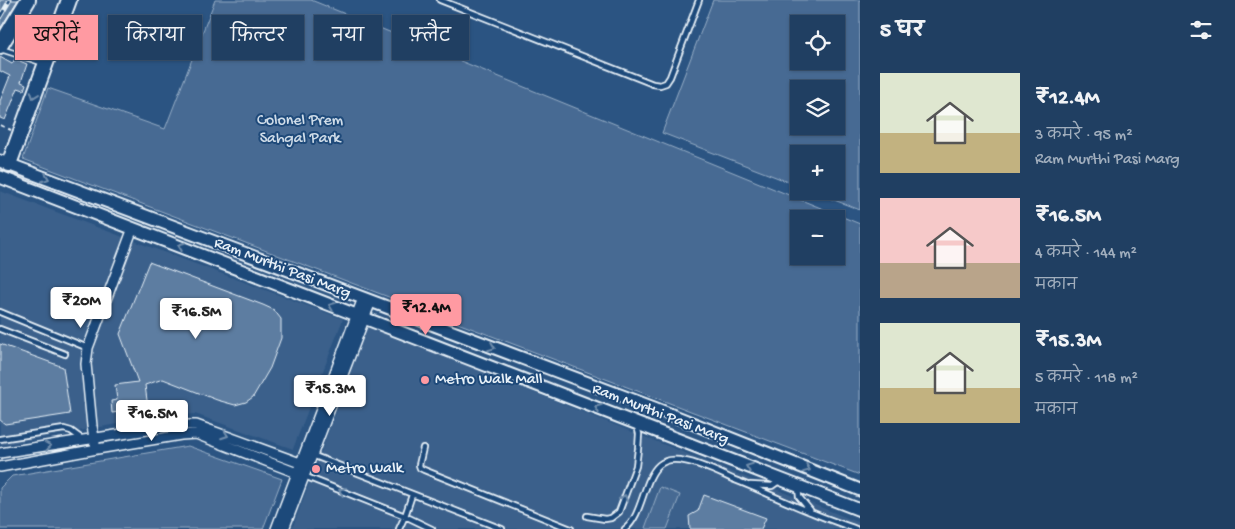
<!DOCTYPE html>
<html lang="hi">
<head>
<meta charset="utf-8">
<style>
	body { margin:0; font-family:"Gochi Hand","Playpen Sans Deva",sans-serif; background:#284668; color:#f1f3f6; height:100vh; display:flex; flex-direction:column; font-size:19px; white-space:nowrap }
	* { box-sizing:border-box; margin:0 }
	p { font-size:16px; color:#a2afbe }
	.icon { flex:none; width:28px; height:28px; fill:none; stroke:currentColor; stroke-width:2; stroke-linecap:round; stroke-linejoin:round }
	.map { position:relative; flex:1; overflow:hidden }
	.drawer { display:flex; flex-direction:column; background:#203f62; width:375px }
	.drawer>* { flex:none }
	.hud { position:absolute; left:15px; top:15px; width:475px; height:45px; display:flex; gap:10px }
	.tools { position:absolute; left:790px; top:15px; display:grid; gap:10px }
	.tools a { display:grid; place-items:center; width:55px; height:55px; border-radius:0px; background:#203f62; box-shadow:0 1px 4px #0004,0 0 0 1px #3d5877; font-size:25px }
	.price { position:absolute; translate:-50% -42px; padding:0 11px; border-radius:5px; background:#fff; color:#222; font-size:16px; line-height:32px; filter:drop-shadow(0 1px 2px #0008) }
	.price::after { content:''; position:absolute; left:50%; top:30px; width:15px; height:11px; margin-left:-8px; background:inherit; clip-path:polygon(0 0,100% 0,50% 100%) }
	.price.current { background:#ff9aa2; color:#111 }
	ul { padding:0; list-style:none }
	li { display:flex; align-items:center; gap:15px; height:125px; padding:0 20px }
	li span { display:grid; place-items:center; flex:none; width:140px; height:100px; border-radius:0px; color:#555 }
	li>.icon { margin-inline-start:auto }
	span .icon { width:60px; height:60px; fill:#fffc; stroke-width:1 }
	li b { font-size:21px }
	h2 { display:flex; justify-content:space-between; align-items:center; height:60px; padding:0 20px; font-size:21px }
	.chip { padding:0 18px; border-radius:0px; background:#203f62; box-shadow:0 1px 4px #0004,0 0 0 1px #3d5877; font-size:18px; line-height:45px }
	.chip.current { background:#ff9aa2; color:#111 }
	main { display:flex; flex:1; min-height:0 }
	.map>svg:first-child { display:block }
	.built { fill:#3a608b }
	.green { fill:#476b93; stroke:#98aec6; fill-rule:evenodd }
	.building { fill:#5d7da1; stroke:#e8f1f8 }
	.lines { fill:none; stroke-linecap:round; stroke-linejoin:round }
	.service-casing { stroke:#e8f1f8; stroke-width:8 }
	.minor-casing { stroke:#e8f1f8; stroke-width:12 }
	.tertiary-casing { stroke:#e8f1f8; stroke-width:15 }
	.secondary-casing { stroke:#e8f1f8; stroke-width:18 }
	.path { stroke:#e8f1f8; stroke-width:2; stroke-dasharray:5 4; stroke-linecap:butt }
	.service { stroke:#1f4a7a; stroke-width:4.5 }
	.minor { stroke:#1f4a7a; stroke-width:9 }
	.tertiary { stroke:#1f4a7a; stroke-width:11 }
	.secondary { stroke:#1f4a7a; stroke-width:14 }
	.rail-casing { stroke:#e8f1f8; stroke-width:4.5 }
	.rail { stroke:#1f4a7a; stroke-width:2.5; stroke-dasharray:8; stroke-linecap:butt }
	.oneway { stroke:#6f8dac }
	.poi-dot { fill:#ff9aa2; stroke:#1f4a7a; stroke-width:2 }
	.labels { text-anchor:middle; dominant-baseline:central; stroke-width:4; stroke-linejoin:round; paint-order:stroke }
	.park-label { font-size:16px; fill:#d0dde9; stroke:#1f4a7a }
	.street-label { font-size:16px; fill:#e8f1f8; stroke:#1f4a7a }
	.poi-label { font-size:16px; fill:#e8f1f8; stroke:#1f4a7a; text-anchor:start }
</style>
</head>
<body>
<main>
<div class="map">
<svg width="860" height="529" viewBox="0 0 860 529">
	<rect width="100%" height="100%" fill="#2b5482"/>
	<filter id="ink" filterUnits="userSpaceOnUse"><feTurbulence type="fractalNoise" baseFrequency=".02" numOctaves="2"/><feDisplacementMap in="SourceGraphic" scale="10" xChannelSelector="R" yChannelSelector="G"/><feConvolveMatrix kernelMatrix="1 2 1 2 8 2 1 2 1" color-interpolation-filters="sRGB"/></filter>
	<g filter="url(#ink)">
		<!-- built -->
		<path class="built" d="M0 191 343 319 293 449 195 414 155 417 3 445 0 444Z
			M368 326 860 523V529H292Z"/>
		<!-- green -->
		<path class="green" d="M215 0H311L860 224V475L23 159 48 88 165 129ZM799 219H836V256H799Z
			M713 0H860V210L811 191H836V154H799V186L662 133ZM799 24H836V61H799ZM799 89H836V126H799Z
			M188 446 282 479 263 529H0V488L12 476Z
			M660 487 680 495 667 529H648L645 528Z"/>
		<!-- building -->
		<path class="building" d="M0 0H18L0 29Z
			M30 13 49 20 45 33H43L37 48 26 43 32 28 24 23Z
			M0 57 12 64 15 59 27 64 21 82 26 84 24 90 18 88 5 120 0 118V101L10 76 0 71Z
			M149 262 263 305 274 310 281 319V338L270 368 253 397 246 402 235 405 217 400 163 379 145 385 148 408 112 413 111 401 117 400 115 385 138 382 120 334Z
			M0 344 63 367 70 414 5 424 0 420Z
			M704 495 766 518 761 529H690L689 516 698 511Z"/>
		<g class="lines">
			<!-- service casing -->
			<g class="service-casing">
				<path id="service" d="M440 0 653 84 660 85 666 83 670 77 699 0
					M1 49 44 63
					M0 312 88 348
					M0 329 65 354
					M0 439 64 429 71 431 82 439
					M423 448 419 465 420 468 424 470 571 529
					M312 455 502 529
					M304 476 405 516 432 529
					M750 485 772 486 779 481
					M798 487 799 497 810 510
					M587 516 605 519 611 518 619 512 636 466 638 449 639 434 637 426
					M399 529 405 516 412 495
					M625 529C643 515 643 479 659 465 666 459 676 459 685 461 702 464 719 473 735 480 761 490 787 503 813 513 827 519 842 524 856 529"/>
			</g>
			<!-- minor casing -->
			<g class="minor-casing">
				<path id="minor" d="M95 443 92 426 86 364 88 348 133 228
					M0 453 180 425H196L300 463
					M0 467 97 449 181 435 196 434 297 473
					M276 529 363 298
					M284 529 371 301"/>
			</g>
			<!-- tertiary casing -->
			<g class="tertiary-casing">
				<path id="tertiary" d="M0 161 654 408 860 490
					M0 177 860 510"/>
			</g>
			<!-- secondary casing -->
			<g class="secondary-casing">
				<path id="secondary" d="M0 46 28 0
					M9 164 69 0"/>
			</g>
			<!-- path -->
			<path class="path" d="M0 125 11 130"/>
			<!-- service -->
			<use href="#service" class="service"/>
			<!-- minor -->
			<use href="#minor" class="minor"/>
			<!-- tertiary -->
			<use href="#tertiary" class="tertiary"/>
			<!-- secondary -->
			<use href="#secondary" class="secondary"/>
			<!-- rail casing -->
			<g class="rail-casing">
				<path id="rail" d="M0 17 10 0"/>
			</g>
			<!-- rail -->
			<use href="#rail" class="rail"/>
		</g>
		<!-- one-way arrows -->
		<defs><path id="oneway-chevron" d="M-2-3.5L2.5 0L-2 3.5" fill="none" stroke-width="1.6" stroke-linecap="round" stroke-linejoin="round" transform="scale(1.25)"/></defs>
		<g class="oneway">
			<use href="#oneway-chevron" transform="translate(34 95) rotate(110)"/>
			<use href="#oneway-chevron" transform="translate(46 178) rotate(21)"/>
			<use href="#oneway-chevron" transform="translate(181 246) rotate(-159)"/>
			<use href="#oneway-chevron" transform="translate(332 306) rotate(-159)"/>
			<use href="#oneway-chevron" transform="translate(492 347) rotate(21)"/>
			<use href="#oneway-chevron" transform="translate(598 408) rotate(-159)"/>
			<use href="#oneway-chevron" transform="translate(225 435) rotate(20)"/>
			<use href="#oneway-chevron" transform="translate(48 446) rotate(-9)"/>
			<use href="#oneway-chevron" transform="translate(749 467) rotate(-159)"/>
			<use href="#oneway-chevron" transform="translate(807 469) rotate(22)"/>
			<use href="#oneway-chevron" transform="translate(342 491) rotate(-158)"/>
			<use href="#oneway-chevron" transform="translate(624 498) rotate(-70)"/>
		</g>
	</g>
	<!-- markers -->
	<g class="poi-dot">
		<circle cx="425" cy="380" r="5"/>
		<circle cx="316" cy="469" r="5"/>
	</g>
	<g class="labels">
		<!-- park labels -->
		<g class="park-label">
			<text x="300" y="121">Colonel Prem<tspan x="300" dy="18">Sahgal Park</tspan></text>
		</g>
		<!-- street labels -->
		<g class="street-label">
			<text transform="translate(282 269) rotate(21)">Ram Murthi Pasi Marg</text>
			<text transform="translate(660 415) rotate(21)">Ram Murthi Pasi Marg</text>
		</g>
		<!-- poi labels -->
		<g class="poi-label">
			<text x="435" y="380">Metro Walk Mall</text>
			<text x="326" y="469">Metro Walk</text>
		</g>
	</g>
</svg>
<div class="tools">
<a><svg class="icon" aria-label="locate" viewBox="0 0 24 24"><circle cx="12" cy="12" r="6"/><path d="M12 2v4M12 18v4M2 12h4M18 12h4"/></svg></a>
<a><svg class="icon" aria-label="layers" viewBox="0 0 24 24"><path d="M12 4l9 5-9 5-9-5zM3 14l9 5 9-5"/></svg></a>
<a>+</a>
<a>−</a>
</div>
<b class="price" style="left:81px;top:329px">₹20M</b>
<b class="price current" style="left:426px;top:336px">₹12.4M</b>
<b class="price" style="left:196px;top:340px">₹16.5M</b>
<b class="price" style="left:330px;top:417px">₹15.3M</b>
<b class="price" style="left:152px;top:442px">₹16.5M</b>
<div class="hud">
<a class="chip current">खरीदें</a>
<a class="chip">किराया</a>
<a class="chip">फ़िल्टर</a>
<a class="chip">नया</a>
<a class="chip">फ़्लैट</a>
</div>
</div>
<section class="drawer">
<h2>5 घर<svg class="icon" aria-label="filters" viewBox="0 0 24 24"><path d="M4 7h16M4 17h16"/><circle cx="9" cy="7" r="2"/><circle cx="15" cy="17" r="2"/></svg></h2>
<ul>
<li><span style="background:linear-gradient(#dfe7d0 60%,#c2b280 0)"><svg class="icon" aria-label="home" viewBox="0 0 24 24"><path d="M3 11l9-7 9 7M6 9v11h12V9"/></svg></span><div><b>₹12.4M</b><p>3 कमरे · 95 m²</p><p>Ram Murthi Pasi Marg</p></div></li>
<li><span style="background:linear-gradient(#f6c9c9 65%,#b9a48a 0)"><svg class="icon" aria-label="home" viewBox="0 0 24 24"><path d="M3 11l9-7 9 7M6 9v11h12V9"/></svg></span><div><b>₹16.5M</b><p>4 कमरे · 144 m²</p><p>मकान</p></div></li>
<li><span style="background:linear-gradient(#dfe7d0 65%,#c2b280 0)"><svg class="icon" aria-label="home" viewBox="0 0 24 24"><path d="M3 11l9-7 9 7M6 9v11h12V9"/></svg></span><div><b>₹15.3M</b><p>5 कमरे · 118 m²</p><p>मकान</p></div></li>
</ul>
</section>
</main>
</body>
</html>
